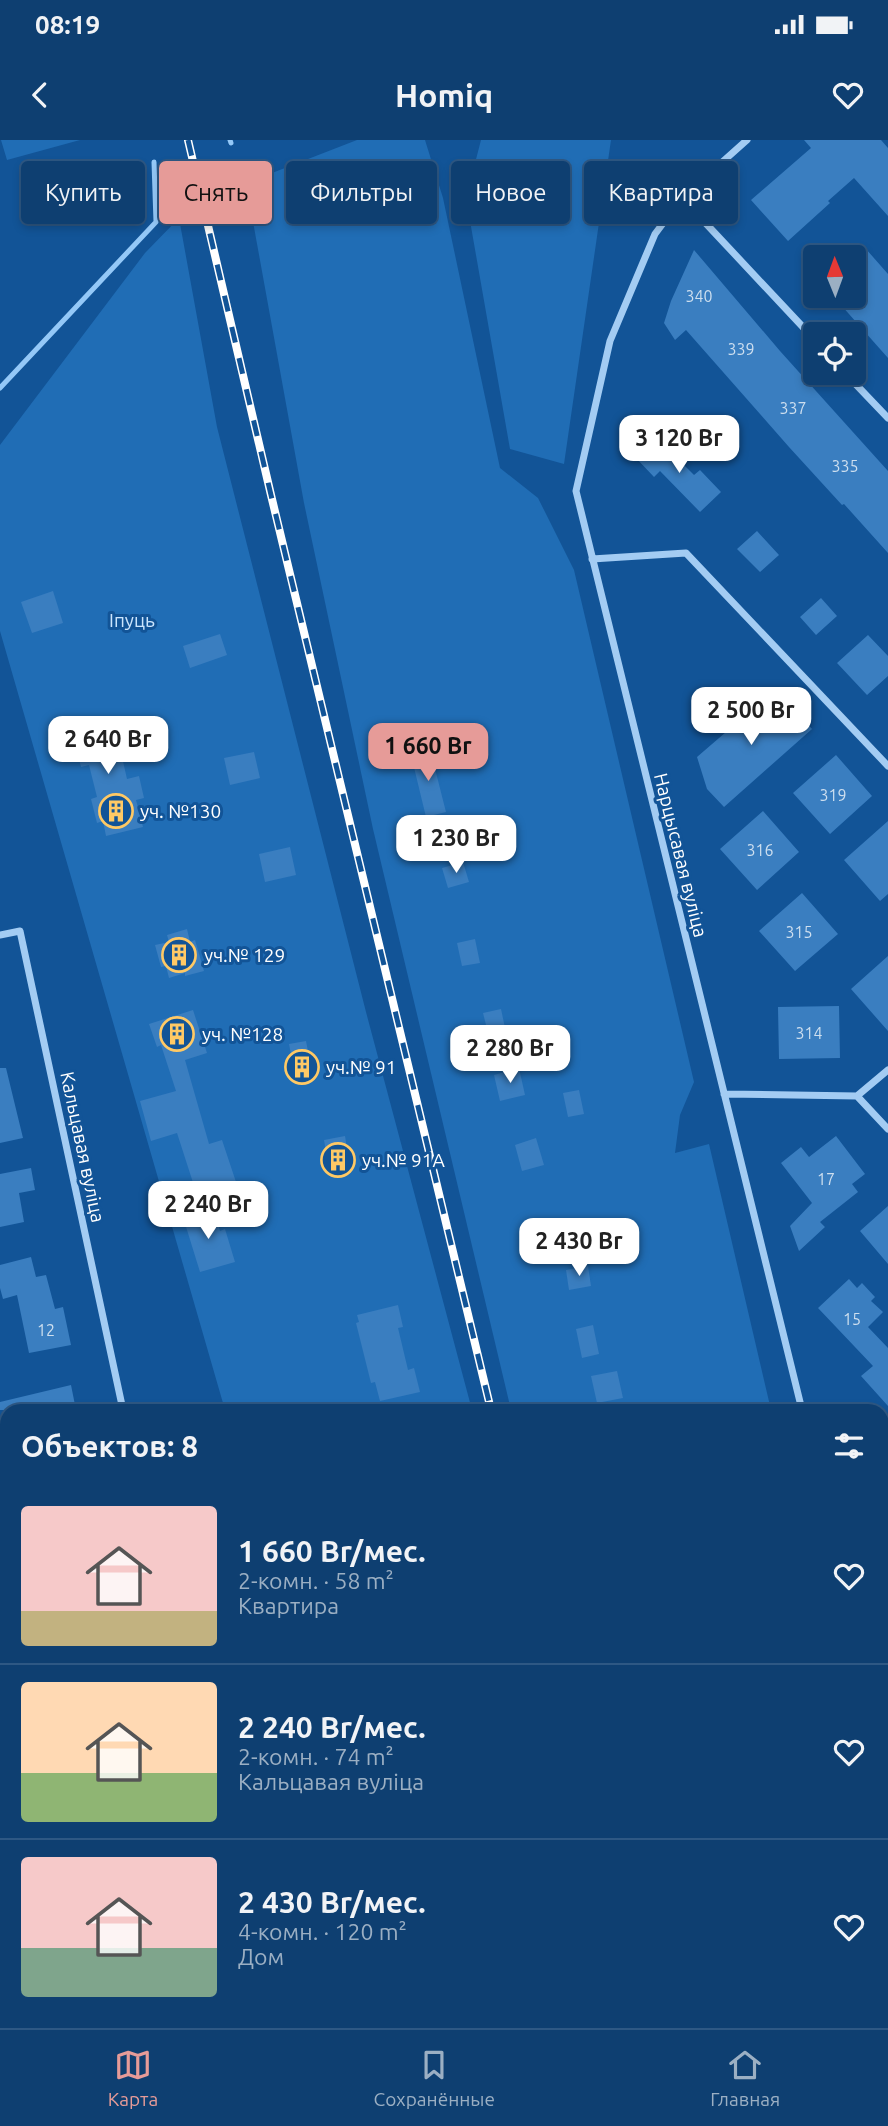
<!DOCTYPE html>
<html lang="ru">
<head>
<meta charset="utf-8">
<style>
	body { margin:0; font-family:Ubuntu,sans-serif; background:#1c4a79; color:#f1f3f6; height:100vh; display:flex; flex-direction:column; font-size:26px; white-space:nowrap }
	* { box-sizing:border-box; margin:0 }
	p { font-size:23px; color:#9bafc3 }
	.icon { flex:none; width:38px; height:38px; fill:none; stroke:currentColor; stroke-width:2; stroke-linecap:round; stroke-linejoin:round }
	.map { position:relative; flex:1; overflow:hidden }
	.panel { position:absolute; left:0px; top:1264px; width:889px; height:625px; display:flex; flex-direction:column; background:#0e3f71; border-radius:21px 21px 0 0; box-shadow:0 4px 10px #0003,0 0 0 2px #2e5884 }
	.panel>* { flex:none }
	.top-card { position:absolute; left:21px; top:21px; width:847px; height:63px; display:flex; gap:14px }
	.needle { width:46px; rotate:359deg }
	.controls { position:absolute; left:803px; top:105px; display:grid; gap:14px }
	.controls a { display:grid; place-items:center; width:63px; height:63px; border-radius:7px; background:#0e3f71; box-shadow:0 4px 10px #0003,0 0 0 2px #2e5884; font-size:35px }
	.price { position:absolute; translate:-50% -60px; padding:0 16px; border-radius:14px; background:#fff; color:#222; font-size:23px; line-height:46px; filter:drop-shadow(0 2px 4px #0008) }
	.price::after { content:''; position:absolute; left:50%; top:42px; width:21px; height:16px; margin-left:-10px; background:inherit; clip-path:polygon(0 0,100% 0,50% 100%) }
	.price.on { background:#e69b98; color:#111 }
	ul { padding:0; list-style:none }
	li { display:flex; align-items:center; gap:21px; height:175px; padding:0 21px }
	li+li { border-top:2px solid #2e5884 }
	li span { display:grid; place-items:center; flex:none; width:196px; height:140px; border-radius:7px; color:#555 }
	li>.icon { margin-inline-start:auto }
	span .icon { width:84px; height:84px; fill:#fffc; stroke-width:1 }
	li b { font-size:30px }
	h2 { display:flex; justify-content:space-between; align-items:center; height:84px; padding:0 21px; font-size:30px }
	.tag { padding:0 24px; border-radius:7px; background:#0e3f71; box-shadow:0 4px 10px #0003,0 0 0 2px #2e5884; font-size:24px; line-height:63px }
	.tag.on { background:#e69b98; color:#111 }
	.status { display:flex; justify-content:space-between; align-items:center; height:49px; padding:0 35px; background:#0e3f71; direction:ltr }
	.status svg { height:19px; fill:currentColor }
	header { display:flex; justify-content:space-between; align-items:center; height:91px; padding:0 21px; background:#0e3f71; font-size:32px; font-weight:700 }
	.dock { display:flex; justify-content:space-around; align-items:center; height:98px; border-top:2px solid #2e5884; background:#0e3f71; font-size:19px; color:#9bafc3 }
	.dock a { display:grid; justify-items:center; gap:4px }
	.dock .on { color:#e69b98 }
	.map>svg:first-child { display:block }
	.green { fill:#206db5 }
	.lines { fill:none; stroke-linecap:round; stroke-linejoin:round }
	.stream { stroke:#94c8f7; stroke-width:5 }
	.building { fill:#3a7ec0 }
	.minor { stroke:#a3ccf3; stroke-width:7 }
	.rail-casing { stroke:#fff; stroke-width:8 }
	.rail { stroke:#125497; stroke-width:5; stroke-dasharray:16; stroke-linecap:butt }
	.labels { text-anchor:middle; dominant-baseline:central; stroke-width:6; stroke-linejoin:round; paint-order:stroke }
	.number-label { font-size:16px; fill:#cedfef }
	.park-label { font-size:19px; fill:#cbe5fd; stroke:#125497 }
	.poi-label { font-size:19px; fill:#fff; stroke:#125497; text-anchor:start }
	.street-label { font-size:19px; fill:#fff; stroke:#125497 }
</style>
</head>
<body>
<div class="status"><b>08:19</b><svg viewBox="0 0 49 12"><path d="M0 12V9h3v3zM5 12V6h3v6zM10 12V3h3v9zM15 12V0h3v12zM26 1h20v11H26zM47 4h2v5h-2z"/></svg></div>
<header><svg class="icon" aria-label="back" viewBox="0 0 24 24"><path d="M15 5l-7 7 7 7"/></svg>Homiq<svg class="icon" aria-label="heart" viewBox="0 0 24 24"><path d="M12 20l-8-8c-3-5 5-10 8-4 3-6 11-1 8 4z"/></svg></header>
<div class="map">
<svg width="888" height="1888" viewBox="0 0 888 1888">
	<rect width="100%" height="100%" fill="#125497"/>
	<!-- green -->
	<path class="green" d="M1 0H80L7 20Z
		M357 0H425L443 58 500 328 538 358 574 430 694 942 680 975 675 1013 709 1004 771 1270H511L373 689 304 363 246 43Z
		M481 0H611L564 324 510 309 466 58Z
		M179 78 217 287 366 872 472 1270H225L0 491V305L145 113Z
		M882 1743 888 1769V1888H658L657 1881H882Z
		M392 1881H609L610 1888H394Z"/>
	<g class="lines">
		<!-- stream -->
		<path class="stream" d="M230 0 231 3
			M0 248 156 82 154 22"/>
	</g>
	<!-- building -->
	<path class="building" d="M804 0H881L888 8V76L854 38 828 61 830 63 788 101 751 60 811 8Z
		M866 109 888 134V218L833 156H854V119Z
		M694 110 780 211 888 331V413L844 364 842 365 789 307 686 190 675 200 664 183 671 161Z
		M657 298 694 335 700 330 721 352 700 372 660 331 654 337 636 318Z
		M757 391 779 415 760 432 737 409Z
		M53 451 63 483 32 493 21 462Z
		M821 458 837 476 816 495 800 477Z
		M220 494 227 515 190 528 183 506Z
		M868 495 888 516V536L867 555 837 523Z
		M776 549 812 589 724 667 707 649 697 617Z
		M113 577 127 639 139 636 144 658 136 660 143 687 106 696 103 681 97 683 91 659 97 657 89 625 81 627 78 615 70 617 66 598 74 596 71 586Z
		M430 609 446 672 426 677 411 615Z
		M254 612 260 638 230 645 224 618Z
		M836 615 872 656 830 694 793 653Z
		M763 671 799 712 757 750 720 709Z
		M888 681V754L880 761 844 720Z
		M290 707 296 735 265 742 259 714Z
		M463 722 469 742 448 748 442 728Z
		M802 753 838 794 795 831 759 791Z
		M187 789 190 802 195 800 204 831 185 836V833L169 838 166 826 161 827 155 805 169 802 167 795Z
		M475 799 480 823 462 826 457 803Z
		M888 816V891L851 849Z
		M839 866 840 918 779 919 778 867Z
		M501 869 507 897 490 901 483 873Z
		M193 870 207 913 185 920 209 1004 222 1000 236 1042 197 1055 177 993 151 1001 140 961 176 951 161 905 157 907 149 884Z
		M306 901 313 937 296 940 289 904Z
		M0 928H6L23 998 0 1003Z
		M519 928 525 955 500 961 494 935Z
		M579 950 584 974 568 977 563 953Z
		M345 996 351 1033 330 1036 324 1000Z
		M836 996 865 1034 852 1044 858 1052 820 1082 825 1087 799 1111 790 1086 812 1063 781 1023 801 1007 809 1017Z
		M536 998 544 1025 522 1031 515 1005Z
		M31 1028 35 1050 19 1053 24 1082 0 1087V1034Z
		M888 1066V1124L860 1091Z
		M213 1068 220 1091 225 1089 235 1122 200 1132 183 1077Z
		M561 1079 566 1101 543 1107 537 1084Z
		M31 1117 36 1137 46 1135 55 1169 63 1167 71 1205 29 1213 17 1155 3 1159 0 1148V1125Z
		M588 1126 591 1146 569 1150 566 1130Z
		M849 1139 857 1148 862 1143 875 1157 871 1161 883 1172 868 1187 888 1208V1266L861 1236 873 1226 818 1168Z
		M398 1165 403 1187 398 1188 408 1230 414 1228 420 1252 380 1261 375 1242 371 1243 356 1183 359 1182 357 1175Z
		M593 1185 599 1214 582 1218 576 1189Z
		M617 1231 623 1258 597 1263 591 1236Z
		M71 1245 76 1270H0V1262Z"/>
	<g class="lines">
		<!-- minor -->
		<path class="minor" d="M747 0 682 58 655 94 610 201 576 351 802 1270
			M682 58 816 201
			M845 233 888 278
			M592 419 686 413 888 626
			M0 795 20 791 123 1270
			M724 954 857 956 888 930
			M857 956 888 989
			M0 1591H7
			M882 1596 888 1620
			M0 1813H7
			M250 1881 251 1888"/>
		<!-- rail casing -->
		<g class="rail-casing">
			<path id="rail" d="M188 0 271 355 491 1270
				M636 1881 638 1888"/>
		</g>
		<!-- rail -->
		<use href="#rail" class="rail"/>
	</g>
	<!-- icons -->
	<defs>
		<g id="building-ring" transform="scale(1.75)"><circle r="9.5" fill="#125497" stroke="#ffc965" stroke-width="1.5"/><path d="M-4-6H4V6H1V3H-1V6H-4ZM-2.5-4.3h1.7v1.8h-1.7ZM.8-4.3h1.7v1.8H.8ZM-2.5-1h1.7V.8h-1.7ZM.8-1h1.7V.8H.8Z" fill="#ffc965"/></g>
	</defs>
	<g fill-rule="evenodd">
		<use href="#building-ring" x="116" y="671"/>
		<use href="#building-ring" x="179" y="815"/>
		<use href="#building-ring" x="177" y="894"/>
		<use href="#building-ring" x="302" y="927"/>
		<use href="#building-ring" x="338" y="1020"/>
	</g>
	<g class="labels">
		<!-- number labels -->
		<g class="number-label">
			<text x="699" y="156">340</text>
			<text x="741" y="209">339</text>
			<text x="793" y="268">337</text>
			<text x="845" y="326">335</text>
			<text x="833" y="655">319</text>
			<text x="760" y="710">316</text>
			<text x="799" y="792">315</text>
			<text x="809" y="893">314</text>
			<text x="826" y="1039">17</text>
			<text x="852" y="1179">15</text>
			<text x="46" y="1190">12</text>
		</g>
		<!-- park labels -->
		<g class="park-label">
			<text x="132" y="480">Іпуць</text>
		</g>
		<!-- poi labels -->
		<g class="poi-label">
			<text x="140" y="671">уч. №130</text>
			<text x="204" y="815">уч.№ 129</text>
			<text x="202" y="894">уч. №128</text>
			<text x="326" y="927">уч.№ 91</text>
			<text x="362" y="1020">уч.№ 91А</text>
		</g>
		<!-- street labels -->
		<g class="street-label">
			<text transform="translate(681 715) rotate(76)">Нарцысавая вуліца</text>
			<text transform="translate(83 1007) rotate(78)">Кальцавая вуліца</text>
		</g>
	</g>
</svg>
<div class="controls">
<a><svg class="needle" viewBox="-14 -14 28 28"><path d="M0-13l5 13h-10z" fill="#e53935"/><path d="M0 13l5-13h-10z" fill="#9bafc3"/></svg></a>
<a><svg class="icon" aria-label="locate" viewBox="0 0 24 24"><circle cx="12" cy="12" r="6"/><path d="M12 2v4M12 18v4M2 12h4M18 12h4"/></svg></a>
</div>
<b class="price" style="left:679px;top:335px">3 120 Br</b>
<b class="price" style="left:751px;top:607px">2 500 Br</b>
<b class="price" style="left:108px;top:636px">2 640 Br</b>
<b class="price on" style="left:428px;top:643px">1 660 Br</b>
<b class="price" style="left:456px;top:735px">1 230 Br</b>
<b class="price" style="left:510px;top:945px">2 280 Br</b>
<b class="price" style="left:208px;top:1101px">2 240 Br</b>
<b class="price" style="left:579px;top:1138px">2 430 Br</b>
<div class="top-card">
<a class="tag">Купить</a>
<a class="tag on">Снять</a>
<a class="tag">Фильтры</a>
<a class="tag">Новое</a>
<a class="tag">Квартира</a>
</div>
<section class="panel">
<h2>Объектов: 8<svg class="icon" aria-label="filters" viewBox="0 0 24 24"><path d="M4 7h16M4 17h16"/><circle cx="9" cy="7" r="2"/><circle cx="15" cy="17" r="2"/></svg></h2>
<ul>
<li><span style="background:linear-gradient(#f6c9c9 75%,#c2b280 0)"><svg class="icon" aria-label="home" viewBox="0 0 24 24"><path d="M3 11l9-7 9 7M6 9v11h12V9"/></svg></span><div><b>1 660 Br/мес.</b><p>2-комн. · 58 m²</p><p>Квартира</p></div><svg class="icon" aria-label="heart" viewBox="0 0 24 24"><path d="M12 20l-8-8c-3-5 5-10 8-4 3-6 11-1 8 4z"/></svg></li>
<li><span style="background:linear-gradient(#ffd9b3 65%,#8fb573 0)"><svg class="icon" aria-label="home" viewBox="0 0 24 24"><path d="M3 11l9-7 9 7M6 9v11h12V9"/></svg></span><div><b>2 240 Br/мес.</b><p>2-комн. · 74 m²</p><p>Кальцавая вуліца</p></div><svg class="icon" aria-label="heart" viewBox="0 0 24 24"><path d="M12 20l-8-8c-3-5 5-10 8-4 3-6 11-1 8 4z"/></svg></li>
<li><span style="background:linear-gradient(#f6c9c9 65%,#7fa58c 0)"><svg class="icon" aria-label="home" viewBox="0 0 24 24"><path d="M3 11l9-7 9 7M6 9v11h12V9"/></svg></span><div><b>2 430 Br/мес.</b><p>4-комн. · 120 m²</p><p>Дом</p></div><svg class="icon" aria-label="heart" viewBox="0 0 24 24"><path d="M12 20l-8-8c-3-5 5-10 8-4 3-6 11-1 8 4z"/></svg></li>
</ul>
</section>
</div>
<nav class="dock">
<a class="on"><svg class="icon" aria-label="map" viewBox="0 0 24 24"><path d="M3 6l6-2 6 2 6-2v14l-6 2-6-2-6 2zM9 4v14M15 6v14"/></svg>Карта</a>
<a><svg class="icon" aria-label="saved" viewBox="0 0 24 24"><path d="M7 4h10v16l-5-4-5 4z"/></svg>Сохранённые</a>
<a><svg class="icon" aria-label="home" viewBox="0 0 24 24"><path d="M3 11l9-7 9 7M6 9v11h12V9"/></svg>Главная</a>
</nav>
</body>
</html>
